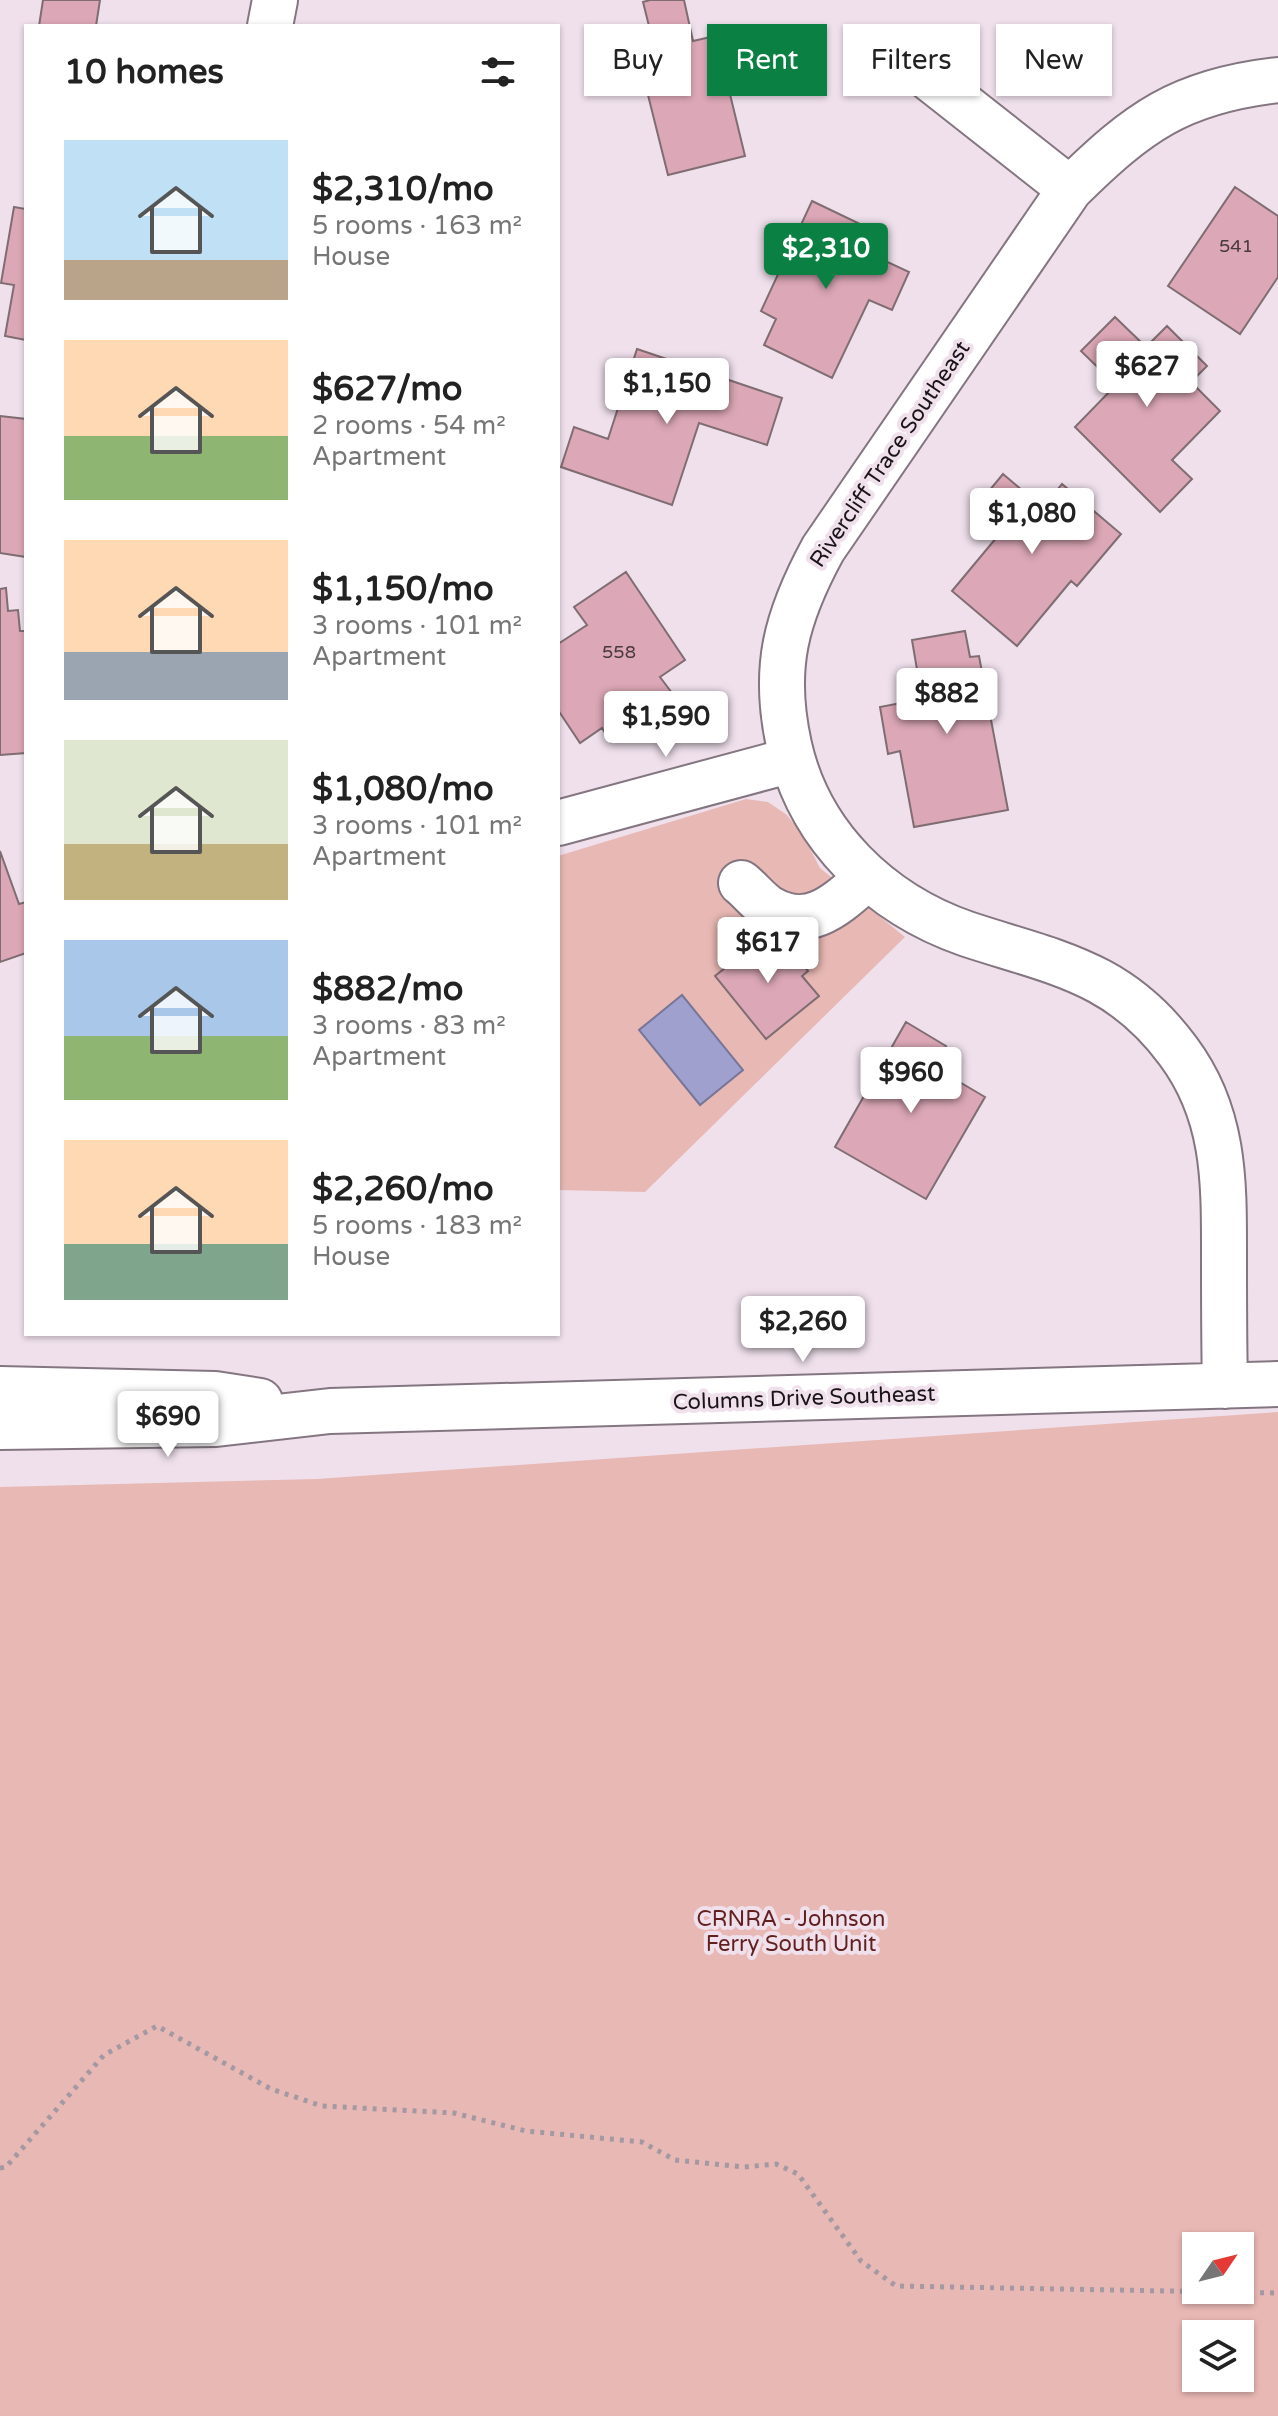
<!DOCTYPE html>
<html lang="en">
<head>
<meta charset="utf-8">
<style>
	body { margin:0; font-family:"Varela Round",sans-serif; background:#f2f2f2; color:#222; height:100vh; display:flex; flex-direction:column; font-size:30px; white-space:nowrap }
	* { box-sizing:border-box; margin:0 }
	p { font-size:26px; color:#767676 }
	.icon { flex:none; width:44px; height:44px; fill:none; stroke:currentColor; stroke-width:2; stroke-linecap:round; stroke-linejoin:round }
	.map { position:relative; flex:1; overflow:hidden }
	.sheet { position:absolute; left:24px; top:24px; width:536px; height:1312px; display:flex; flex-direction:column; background:#fff; border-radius:0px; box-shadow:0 2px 6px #0004 }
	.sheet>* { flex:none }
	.hud { position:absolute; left:584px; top:24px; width:574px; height:72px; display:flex; gap:16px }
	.needle { width:52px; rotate:55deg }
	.controls { position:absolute; left:1182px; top:2232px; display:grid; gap:16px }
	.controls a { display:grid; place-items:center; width:72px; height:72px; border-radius:0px; background:#fff; box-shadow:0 2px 6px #0004; font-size:40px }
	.price { position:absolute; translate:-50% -68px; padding:0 18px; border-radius:8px; background:#fff; color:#222; font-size:26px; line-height:52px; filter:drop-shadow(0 2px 4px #0008) }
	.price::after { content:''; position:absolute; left:50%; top:48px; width:24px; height:18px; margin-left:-12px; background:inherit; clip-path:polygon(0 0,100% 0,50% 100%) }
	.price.selected { background:#0b8043; color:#fff }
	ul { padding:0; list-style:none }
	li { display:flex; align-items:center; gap:24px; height:200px; padding:0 40px }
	li span { display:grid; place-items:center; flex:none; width:224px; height:160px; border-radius:0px; color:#555 }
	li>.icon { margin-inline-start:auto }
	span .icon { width:96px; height:96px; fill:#fffc; stroke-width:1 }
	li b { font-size:34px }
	h2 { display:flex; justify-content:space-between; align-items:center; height:96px; padding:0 40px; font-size:34px }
	.chip { padding:0 28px; border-radius:0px; background:#fff; box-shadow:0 2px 6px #0004; font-size:28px; line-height:72px }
	.chip.selected { background:#0b8043; color:#fff }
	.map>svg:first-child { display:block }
	.green { fill:#e8b8b4; fill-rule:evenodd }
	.water { fill:#a0a0ce; stroke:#787698; stroke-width:2 }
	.building { fill:#dca7b7; stroke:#7f6d72; stroke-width:2 }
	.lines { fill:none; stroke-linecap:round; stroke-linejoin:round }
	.minor-casing { stroke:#847681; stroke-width:48 }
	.path { stroke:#a498a2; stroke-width:5; stroke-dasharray:4 6; stroke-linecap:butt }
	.minor { stroke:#fff; stroke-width:44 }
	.labels { text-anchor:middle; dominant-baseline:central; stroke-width:8; stroke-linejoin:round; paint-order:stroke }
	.number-label { font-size:18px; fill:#4a3940 }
	.street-label { font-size:22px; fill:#1a1419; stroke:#efe0ec }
	.park-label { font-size:22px; fill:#611f1e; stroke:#efe0ec }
</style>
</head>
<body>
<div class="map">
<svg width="1278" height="2416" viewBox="0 0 1278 2416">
	<rect width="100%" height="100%" fill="#efe0ec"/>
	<!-- green -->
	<path class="green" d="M746 799 768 802 787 815 804 837 820 868 905 937 645 1192 558 1190V856Z
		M1278 1412V2416H0V1487L317 1479ZM1196 2246H1240V2290H1196ZM1196 2334H1240V2378H1196Z"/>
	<!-- water -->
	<path class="water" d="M682 995 743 1070 700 1105 639 1030Z"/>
	<!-- building -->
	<path class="building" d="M43 0H100L96 26H39Z
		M650 0H684L693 41 750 28 762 78 728 86 745 156 668 175 647 91 636 94 621 32 649 26 643 2Z
		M1235 187 1278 216V277L1240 334 1168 286Z
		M812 201 860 224 851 245 909 272 892 310 869 300 832 378 764 345 776 319 761 311Z
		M14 207 26 209V340L5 336 14 285 1 283Z
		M1115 317 1146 347 1167 326 1207 366 1191 382 1220 411 1172 460 1192 479 1160 512 1075 427 1116 385 1081 351Z
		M637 349 782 398 767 445 699 423 672 505 561 467 574 427 608 439Z
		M0 416 26 419V557L0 553Z
		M1003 474 1043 508 1062 484 1121 534 1077 586 1071 581 1017 646 952 591 1002 531 975 508Z
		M626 572 685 660 660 677 672 693 639 716 642 721 611 742 602 728 580 743 558 710V644L587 625 574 607Z
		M6 588 8 611 18 610 20 631H26V753L0 755V589Z
		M965 631 970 657 979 656 1008 810 914 827 900 751 888 754 880 707 922 699 912 640Z
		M0 851 19 904 26 902V953L0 962Z
		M768 934 784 954 790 949 808 971 802 976 819 996 766 1039 715 976Z
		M906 1022 946 1046 934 1067 985 1097 926 1199 835 1147Z"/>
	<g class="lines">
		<!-- minor casing -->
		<g class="minor-casing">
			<path id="minor" d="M270 26 275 0
				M901 56 1070 189
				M558 823 792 760
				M741 883C750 890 759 902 769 908 810 932 837 904 867 878
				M1225 1386C1224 1343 1224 1301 1224 1259 1224 1184 1226 1115 1178 1051 1119 971 1055 963 967 934 880 904 809 836 789 745 772 668 786 617 823 549L1070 189C1138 122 1180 91 1278 80
				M0 1389 215 1394 260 1401
				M0 1427 216 1424 330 1411 1278 1384"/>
		</g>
		<!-- path -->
		<path class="path" d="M0 2168 6 2167 104 2055 157 2026 271 2089 322 2106 454 2113 526 2131 642 2142 675 2160 744 2167 776 2164 798 2174 861 2261 896 2286 1278 2293"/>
		<!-- minor -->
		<use href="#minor" class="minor"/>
	</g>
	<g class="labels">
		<!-- number labels -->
		<g class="number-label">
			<text x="1236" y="246">541</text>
			<text x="619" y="652">558</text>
		</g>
		<!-- street labels -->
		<g class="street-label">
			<text transform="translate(890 454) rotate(-56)">Rivercliff Trace Southeast</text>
			<text transform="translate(804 1398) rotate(-2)">Columns Drive Southeast</text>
		</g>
		<!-- park labels -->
		<g class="park-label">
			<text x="791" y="1919">CRNRA - Johnson<tspan x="791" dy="25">Ferry South Unit</tspan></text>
		</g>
	</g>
</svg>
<div class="controls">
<a><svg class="needle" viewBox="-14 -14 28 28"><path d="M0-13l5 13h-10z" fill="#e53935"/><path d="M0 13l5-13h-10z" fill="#767676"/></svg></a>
<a><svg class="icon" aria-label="layers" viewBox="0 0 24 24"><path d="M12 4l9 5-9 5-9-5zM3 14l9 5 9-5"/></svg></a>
</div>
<b class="price selected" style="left:826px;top:291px">$2,310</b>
<b class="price" style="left:1147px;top:409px">$627</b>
<b class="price" style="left:667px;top:426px">$1,150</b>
<b class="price" style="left:1032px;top:556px">$1,080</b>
<b class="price" style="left:947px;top:736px">$882</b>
<b class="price" style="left:666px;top:759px">$1,590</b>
<b class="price" style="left:768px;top:985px">$617</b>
<b class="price" style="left:911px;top:1115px">$960</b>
<b class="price" style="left:803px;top:1364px">$2,260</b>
<b class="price" style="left:168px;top:1459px">$690</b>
<div class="hud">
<a class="chip">Buy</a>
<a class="chip selected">Rent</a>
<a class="chip">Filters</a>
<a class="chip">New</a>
</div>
<section class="sheet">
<h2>10 homes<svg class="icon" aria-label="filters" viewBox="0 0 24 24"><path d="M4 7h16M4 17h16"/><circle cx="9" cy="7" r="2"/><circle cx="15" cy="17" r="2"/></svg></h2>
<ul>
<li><span style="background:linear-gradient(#bfe0f5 75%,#b9a48a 0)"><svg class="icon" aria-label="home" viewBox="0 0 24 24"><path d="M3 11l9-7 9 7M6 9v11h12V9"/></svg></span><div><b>$2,310/mo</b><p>5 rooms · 163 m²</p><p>House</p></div></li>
<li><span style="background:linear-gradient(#ffd9b3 60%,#8fb573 0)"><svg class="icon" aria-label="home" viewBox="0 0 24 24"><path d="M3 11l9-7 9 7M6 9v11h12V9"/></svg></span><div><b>$627/mo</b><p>2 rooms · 54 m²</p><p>Apartment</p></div></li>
<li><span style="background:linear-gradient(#ffd9b3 70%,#9aa5b1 0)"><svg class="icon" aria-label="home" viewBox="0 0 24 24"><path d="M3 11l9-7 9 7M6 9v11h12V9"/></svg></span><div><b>$1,150/mo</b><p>3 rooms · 101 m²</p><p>Apartment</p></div></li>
<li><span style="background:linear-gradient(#dfe7d0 65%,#c2b280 0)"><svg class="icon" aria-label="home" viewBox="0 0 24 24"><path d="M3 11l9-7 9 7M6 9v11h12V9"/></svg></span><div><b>$1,080/mo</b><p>3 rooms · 101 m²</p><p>Apartment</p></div></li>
<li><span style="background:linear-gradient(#a9c7e8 60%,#8fb573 0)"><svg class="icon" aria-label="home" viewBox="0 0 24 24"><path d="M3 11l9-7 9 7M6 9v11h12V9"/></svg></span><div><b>$882/mo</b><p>3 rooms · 83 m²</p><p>Apartment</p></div></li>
<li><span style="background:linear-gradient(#ffd9b3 65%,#7fa58c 0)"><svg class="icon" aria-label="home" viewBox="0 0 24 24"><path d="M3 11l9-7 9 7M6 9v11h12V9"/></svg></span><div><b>$2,260/mo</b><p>5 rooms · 183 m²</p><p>House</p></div></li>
</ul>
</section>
</div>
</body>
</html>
